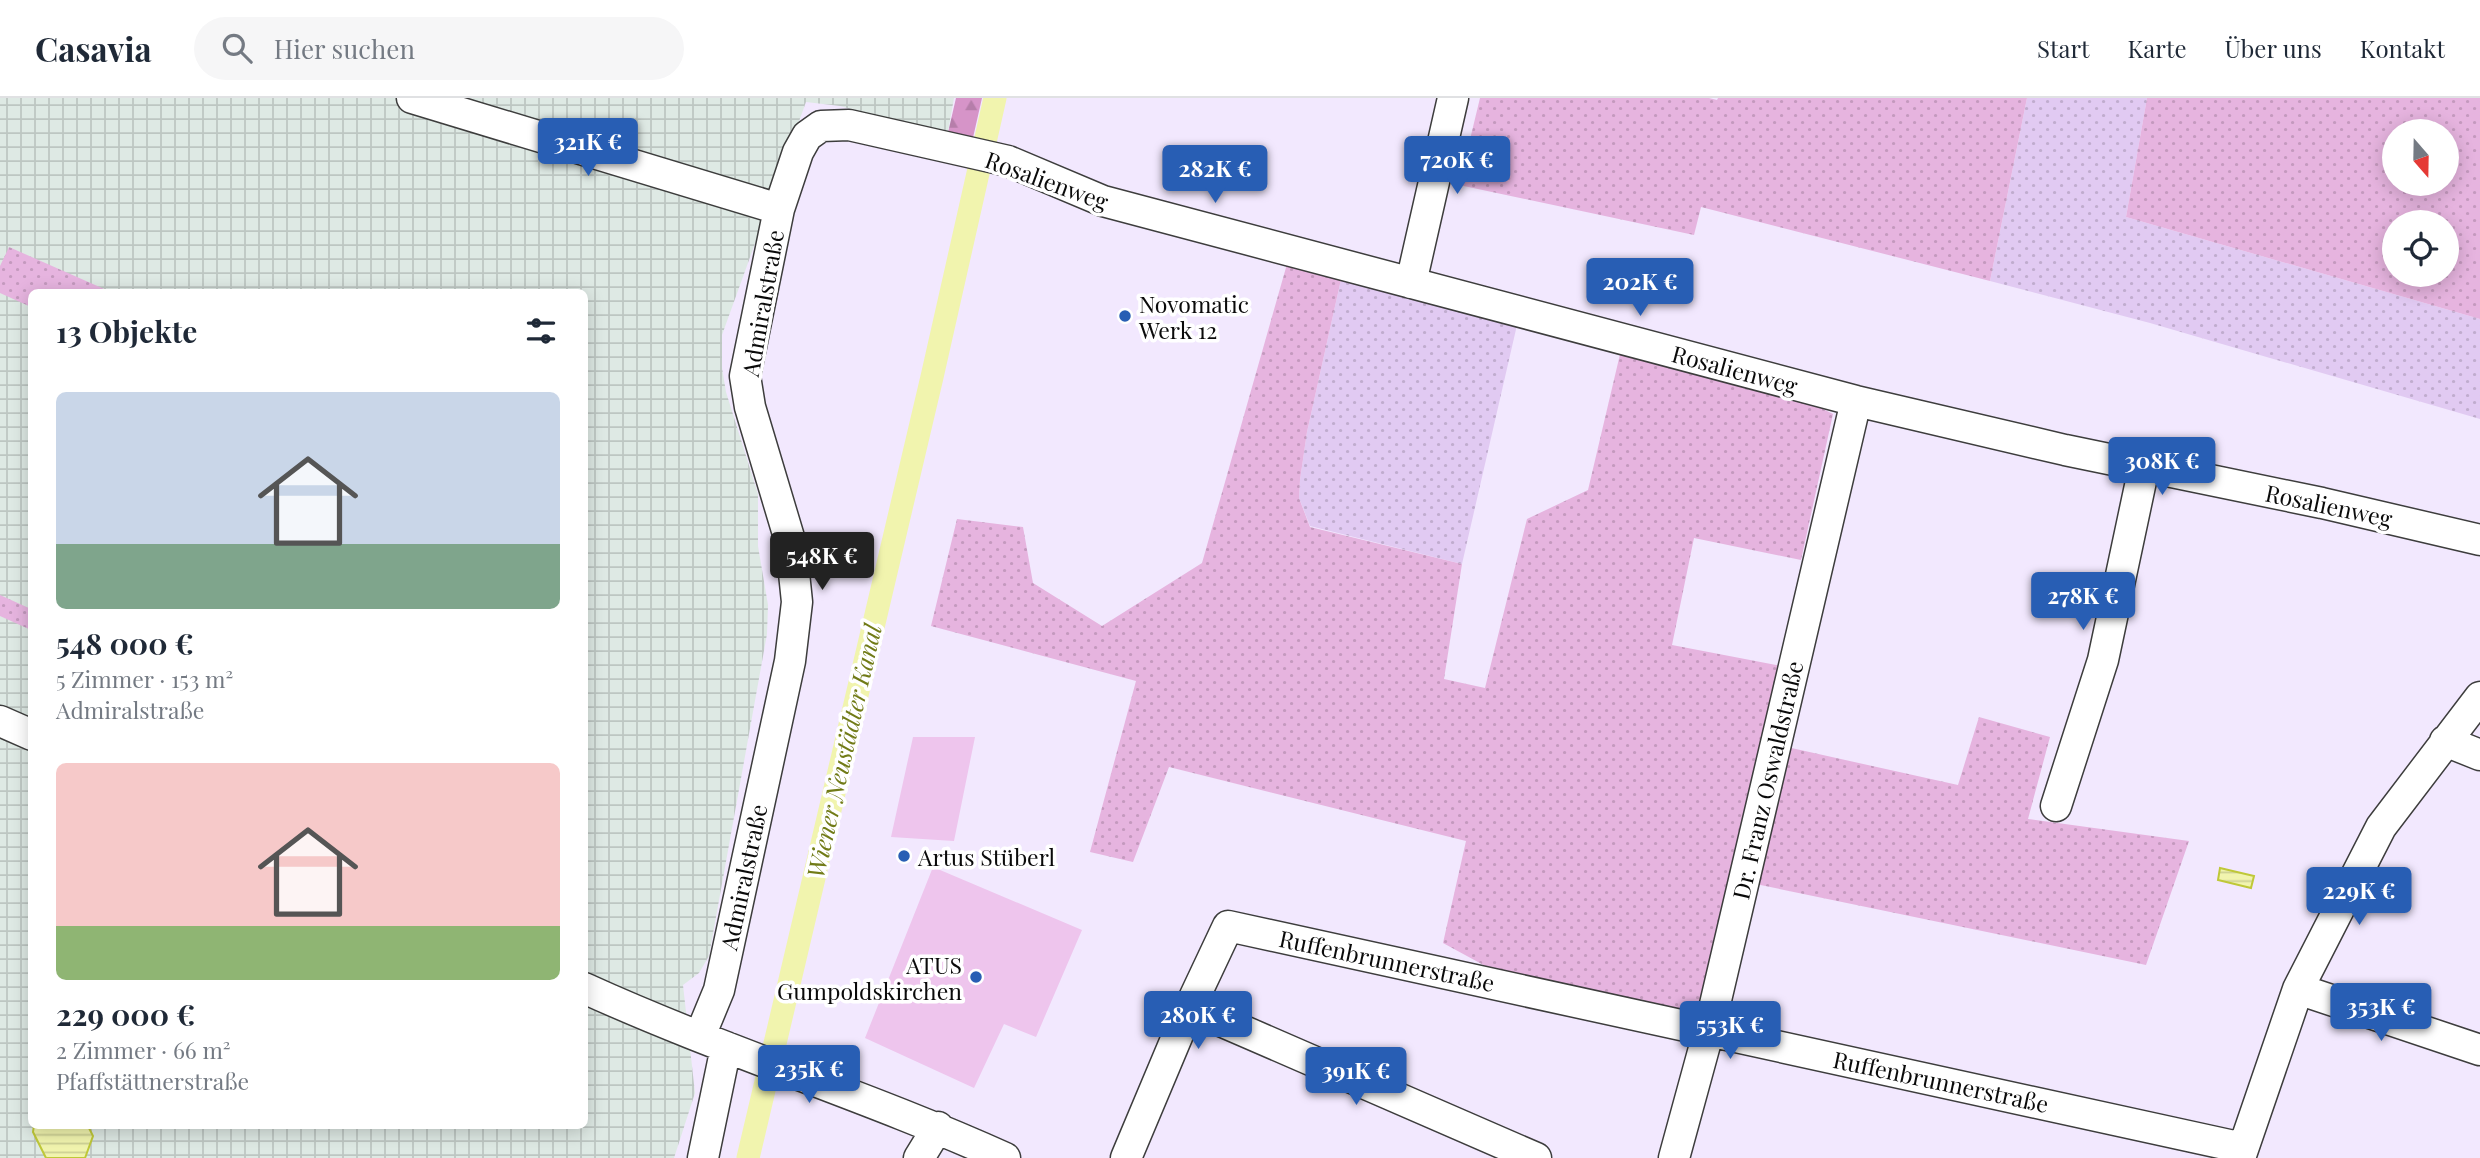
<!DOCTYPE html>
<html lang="de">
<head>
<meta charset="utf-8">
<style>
	body { margin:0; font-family:"Playfair Display",serif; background:#f6f6f7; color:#1f2937; height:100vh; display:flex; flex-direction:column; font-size:26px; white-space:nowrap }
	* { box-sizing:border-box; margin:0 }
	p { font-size:23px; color:#747a83 }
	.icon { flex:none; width:38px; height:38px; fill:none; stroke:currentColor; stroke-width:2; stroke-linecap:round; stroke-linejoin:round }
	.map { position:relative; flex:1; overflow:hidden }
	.side { position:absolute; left:28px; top:191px; width:560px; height:840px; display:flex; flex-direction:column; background:#fff; border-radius:10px; box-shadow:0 4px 18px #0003 }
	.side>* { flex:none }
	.needle { width:46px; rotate:160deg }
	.tools { position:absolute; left:2382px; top:21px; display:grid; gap:14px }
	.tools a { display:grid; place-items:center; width:77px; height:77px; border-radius:50%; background:#fff; box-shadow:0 4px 18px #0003; font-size:35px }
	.price { position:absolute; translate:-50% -60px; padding:0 16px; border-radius:7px; background:#285eb4; color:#fff; font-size:23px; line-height:46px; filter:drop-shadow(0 2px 4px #0008) }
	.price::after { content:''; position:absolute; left:50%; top:42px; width:21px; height:16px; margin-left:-10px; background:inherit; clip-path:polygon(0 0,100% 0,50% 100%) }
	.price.on { background:#222; color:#fff }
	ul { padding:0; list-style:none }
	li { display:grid; align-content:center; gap:14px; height:371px; padding:0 28px }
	li span { display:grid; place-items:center; height:217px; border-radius:10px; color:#555 }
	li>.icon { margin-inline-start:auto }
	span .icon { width:126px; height:126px; fill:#fffc; stroke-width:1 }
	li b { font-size:30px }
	h2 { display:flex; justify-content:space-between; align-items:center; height:84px; padding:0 28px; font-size:30px }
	header { display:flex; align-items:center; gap:42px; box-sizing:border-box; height:98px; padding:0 35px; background:#fff; border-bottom:2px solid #e0e1e3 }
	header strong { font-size:33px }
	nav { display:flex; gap:38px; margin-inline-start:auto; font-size:24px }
	.search { width:490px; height:63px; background:#f6f6f7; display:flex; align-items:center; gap:18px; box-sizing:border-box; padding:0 24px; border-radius:38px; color:#747a83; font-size:26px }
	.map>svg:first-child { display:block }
	.industrial { fill:url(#industrial-grid); fill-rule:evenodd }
	.farmland { fill:url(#farmland-dots) }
	.grass { fill:url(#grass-dots); fill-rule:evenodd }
	.forest { fill:url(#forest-firs) }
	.pitch { fill:#eec5ed }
	.water { fill:url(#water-rules); stroke:#bfc838; stroke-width:2 }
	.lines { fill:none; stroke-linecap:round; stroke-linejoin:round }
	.canal { stroke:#f1f4ae; stroke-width:23 }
	.minor-casing { stroke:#3d3d3d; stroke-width:33 }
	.minor { stroke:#fff; stroke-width:30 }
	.poi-dot { fill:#285eb4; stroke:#fff; stroke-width:2.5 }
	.labels { text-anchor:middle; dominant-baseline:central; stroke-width:7; stroke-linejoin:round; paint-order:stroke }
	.street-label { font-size:23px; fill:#0a0a0a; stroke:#fff }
	.poi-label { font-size:23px; fill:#0a0a0a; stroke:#fff; text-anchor:start }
	.water-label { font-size:24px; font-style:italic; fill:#717b17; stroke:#fff }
</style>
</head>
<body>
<header>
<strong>Casavia</strong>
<div class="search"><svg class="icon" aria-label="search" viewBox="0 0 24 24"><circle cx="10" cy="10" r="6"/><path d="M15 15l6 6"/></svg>Hier suchen</div>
<nav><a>Start</a><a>Karte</a><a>Über uns</a><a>Kontakt</a></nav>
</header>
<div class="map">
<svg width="2480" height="1060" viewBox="0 0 2480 1060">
	<defs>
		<pattern id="industrial-grid" width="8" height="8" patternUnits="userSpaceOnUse" patternTransform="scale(1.75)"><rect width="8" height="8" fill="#dee9e4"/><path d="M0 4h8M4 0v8" fill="none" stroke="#bdc6c2"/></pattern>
		<pattern id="farmland-dots" width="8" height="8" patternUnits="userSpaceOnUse" patternTransform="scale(1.75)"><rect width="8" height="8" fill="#e1caf2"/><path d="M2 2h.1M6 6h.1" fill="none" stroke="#c0acce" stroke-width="1.8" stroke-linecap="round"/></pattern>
		<pattern id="grass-dots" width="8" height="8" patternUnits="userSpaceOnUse" patternTransform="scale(1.75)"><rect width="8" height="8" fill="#e6b4df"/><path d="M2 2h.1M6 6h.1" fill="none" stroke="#c499be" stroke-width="1.8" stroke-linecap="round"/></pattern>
		<pattern id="forest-firs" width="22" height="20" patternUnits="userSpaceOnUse" patternTransform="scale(1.75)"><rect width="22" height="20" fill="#d694c8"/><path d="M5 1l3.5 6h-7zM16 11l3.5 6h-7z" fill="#b67eaa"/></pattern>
		<pattern id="water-rules" width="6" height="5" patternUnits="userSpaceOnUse" patternTransform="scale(1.75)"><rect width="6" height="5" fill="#f1f4ae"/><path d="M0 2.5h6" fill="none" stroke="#cdd094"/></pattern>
	</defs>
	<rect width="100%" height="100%" fill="#f2e8fe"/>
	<!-- industrial -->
	<path class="industrial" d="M0 0H954L947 39 840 8 806 4 722 237V270L726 294 758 396V448L768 507 767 536 709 858 699 875 683 887 695 995 674 1060H0ZM32 194H584V1027H32Z"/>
	<!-- farmland -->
	<path class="farmland" d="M2027 0H2147L2126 119 2480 221V321L2150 225 1990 183Z
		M1342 177 1517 227 1462 466 1310 428 1299 400 1300 382 1307 334Z"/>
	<!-- grass -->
	<path class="grass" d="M1480 0H1709L1717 2 1718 0H2027L1990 183 1701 109 1694 137 1459 87Z
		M2147 0H2480V221L2126 119ZM2394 33H2446V86H2394ZM2394 124H2446V177H2394Z
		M9 149 111 194H32L31 209 0 195V168Z
		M1287 166 1342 177 1307 334 1300 382 1299 400 1310 429 1462 466 1444 581 1485 590 1527 421 1588 392 1621 252 1817 308 1833 316 1801 462 1694 440 1672 547 1781 568 1764 644 1958 687 1979 619 2050 639 2028 721 2189 743 2146 867 1741 783 1704 923 1500 876 1443 845 1466 743 1169 669 1133 764 1090 754 1136 583 931 528 957 421 1023 429 1033 485 1102 528 1202 465Z
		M0 497 31 511V532L0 518Z"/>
	<!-- forest -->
	<path class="forest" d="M956 0H982L972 44 947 39Z"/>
	<!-- pitch -->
	<path class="pitch" d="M913 639H975L954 743 891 739Z
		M933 769 1082 832 1036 939 1004 926 974 990 865 940Z"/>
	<!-- water -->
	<path class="water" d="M2220 770 2254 778 2251 790 2218 782Z
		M34 1027H81L89 1030 93 1038 85 1060H46L33 1034Z"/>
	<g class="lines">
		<!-- canal -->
		<path class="canal" d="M748 1060 932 279 995 0"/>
		<!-- minor casing -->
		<g class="minor-casing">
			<path id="minor" d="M412 0 779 111
				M1411 185 1453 0
				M0 623 32 637
				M2445 643 2480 657
				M2056 708 2103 562 2144 369
				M584 890C722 953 868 998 1005 1060
				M2298 891 2480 952
				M1187 915 1207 917 1536 1060
				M700 938 719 892 790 563 797 504 791 446 750 309 745 278 779 111 798 54 807 38 821 28 849 27 1008 63 1103 103 1856 303 2065 352 2322 405 2480 442
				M703 1060 726 949
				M919 1060 938 1029
				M1126 1060 1187 915 1228 828 2243 1050
				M1674 1060 1709 932 1856 303
				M2240 1060 2298 891 2381 729 2480 599"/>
		</g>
		<!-- minor -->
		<use href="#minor" class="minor"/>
	</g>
	<!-- markers -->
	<g class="poi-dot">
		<circle cx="1125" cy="218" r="7"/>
		<circle cx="904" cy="758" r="7"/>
		<circle cx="976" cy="879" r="7"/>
	</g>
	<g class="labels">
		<!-- street labels -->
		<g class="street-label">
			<text transform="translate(1047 82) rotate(20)">Rosalienweg</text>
			<text transform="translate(762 205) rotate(-80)">Admiralstraße</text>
			<text transform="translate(1735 271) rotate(15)">Rosalienweg</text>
			<text transform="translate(2329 407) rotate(12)">Rosalienweg</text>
			<text transform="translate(1767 682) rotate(-77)">Dr. Franz Oswaldstraße</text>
			<text transform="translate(743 779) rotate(-78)">Admiralstraße</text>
			<text transform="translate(1387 862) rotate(12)">Ruffenbrunnerstraße</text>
			<text transform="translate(1941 983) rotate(12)">Ruffenbrunnerstraße</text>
		</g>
		<!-- poi labels -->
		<g class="poi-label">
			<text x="1139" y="205">Novomatic<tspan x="1139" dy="26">Werk 12</tspan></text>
			<text x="918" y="758">Artus Stüberl</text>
			<text x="962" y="866" text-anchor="end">ATUS<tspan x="962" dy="26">Gumpoldskirchen</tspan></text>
		</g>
		<!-- water labels -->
		<g class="water-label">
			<text transform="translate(843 653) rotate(-77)">Wiener Neustädter Kanal</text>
		</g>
	</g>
</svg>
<div class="tools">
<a><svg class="needle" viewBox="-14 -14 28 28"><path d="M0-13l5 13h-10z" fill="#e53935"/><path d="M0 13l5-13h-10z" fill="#747a83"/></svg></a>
<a><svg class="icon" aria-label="locate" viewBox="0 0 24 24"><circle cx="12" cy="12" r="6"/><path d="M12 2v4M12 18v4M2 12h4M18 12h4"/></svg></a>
</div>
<b class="price" style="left:588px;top:80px">321K €</b>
<b class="price" style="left:1457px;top:98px">720K €</b>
<b class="price" style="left:1215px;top:107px">282K €</b>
<b class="price" style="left:1640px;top:220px">202K €</b>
<b class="price" style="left:2162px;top:399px">308K €</b>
<b class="price on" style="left:822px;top:494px">548K €</b>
<b class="price" style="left:2083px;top:534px">278K €</b>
<b class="price" style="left:2359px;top:829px">229K €</b>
<b class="price" style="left:2381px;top:945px">353K €</b>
<b class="price" style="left:1198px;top:953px">280K €</b>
<b class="price" style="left:1730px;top:963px">553K €</b>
<b class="price" style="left:809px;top:1007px">235K €</b>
<b class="price" style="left:1356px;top:1009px">391K €</b>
<section class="side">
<h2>13 Objekte<svg class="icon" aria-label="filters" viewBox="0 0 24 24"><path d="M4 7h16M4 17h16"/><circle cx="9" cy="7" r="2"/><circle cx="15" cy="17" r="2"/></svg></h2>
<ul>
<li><span style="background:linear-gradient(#c9d6e8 70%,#7fa58c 0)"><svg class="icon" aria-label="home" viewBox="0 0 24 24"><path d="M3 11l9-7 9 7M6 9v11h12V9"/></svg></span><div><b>548 000 €</b><p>5 Zimmer · 153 m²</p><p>Admiralstraße</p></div></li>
<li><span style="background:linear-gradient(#f6c9c9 75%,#8fb573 0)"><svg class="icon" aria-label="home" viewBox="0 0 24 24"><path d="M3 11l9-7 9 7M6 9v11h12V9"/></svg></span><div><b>229 000 €</b><p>2 Zimmer · 66 m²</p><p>Pfaffstättnerstraße</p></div></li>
</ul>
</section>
</div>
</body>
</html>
